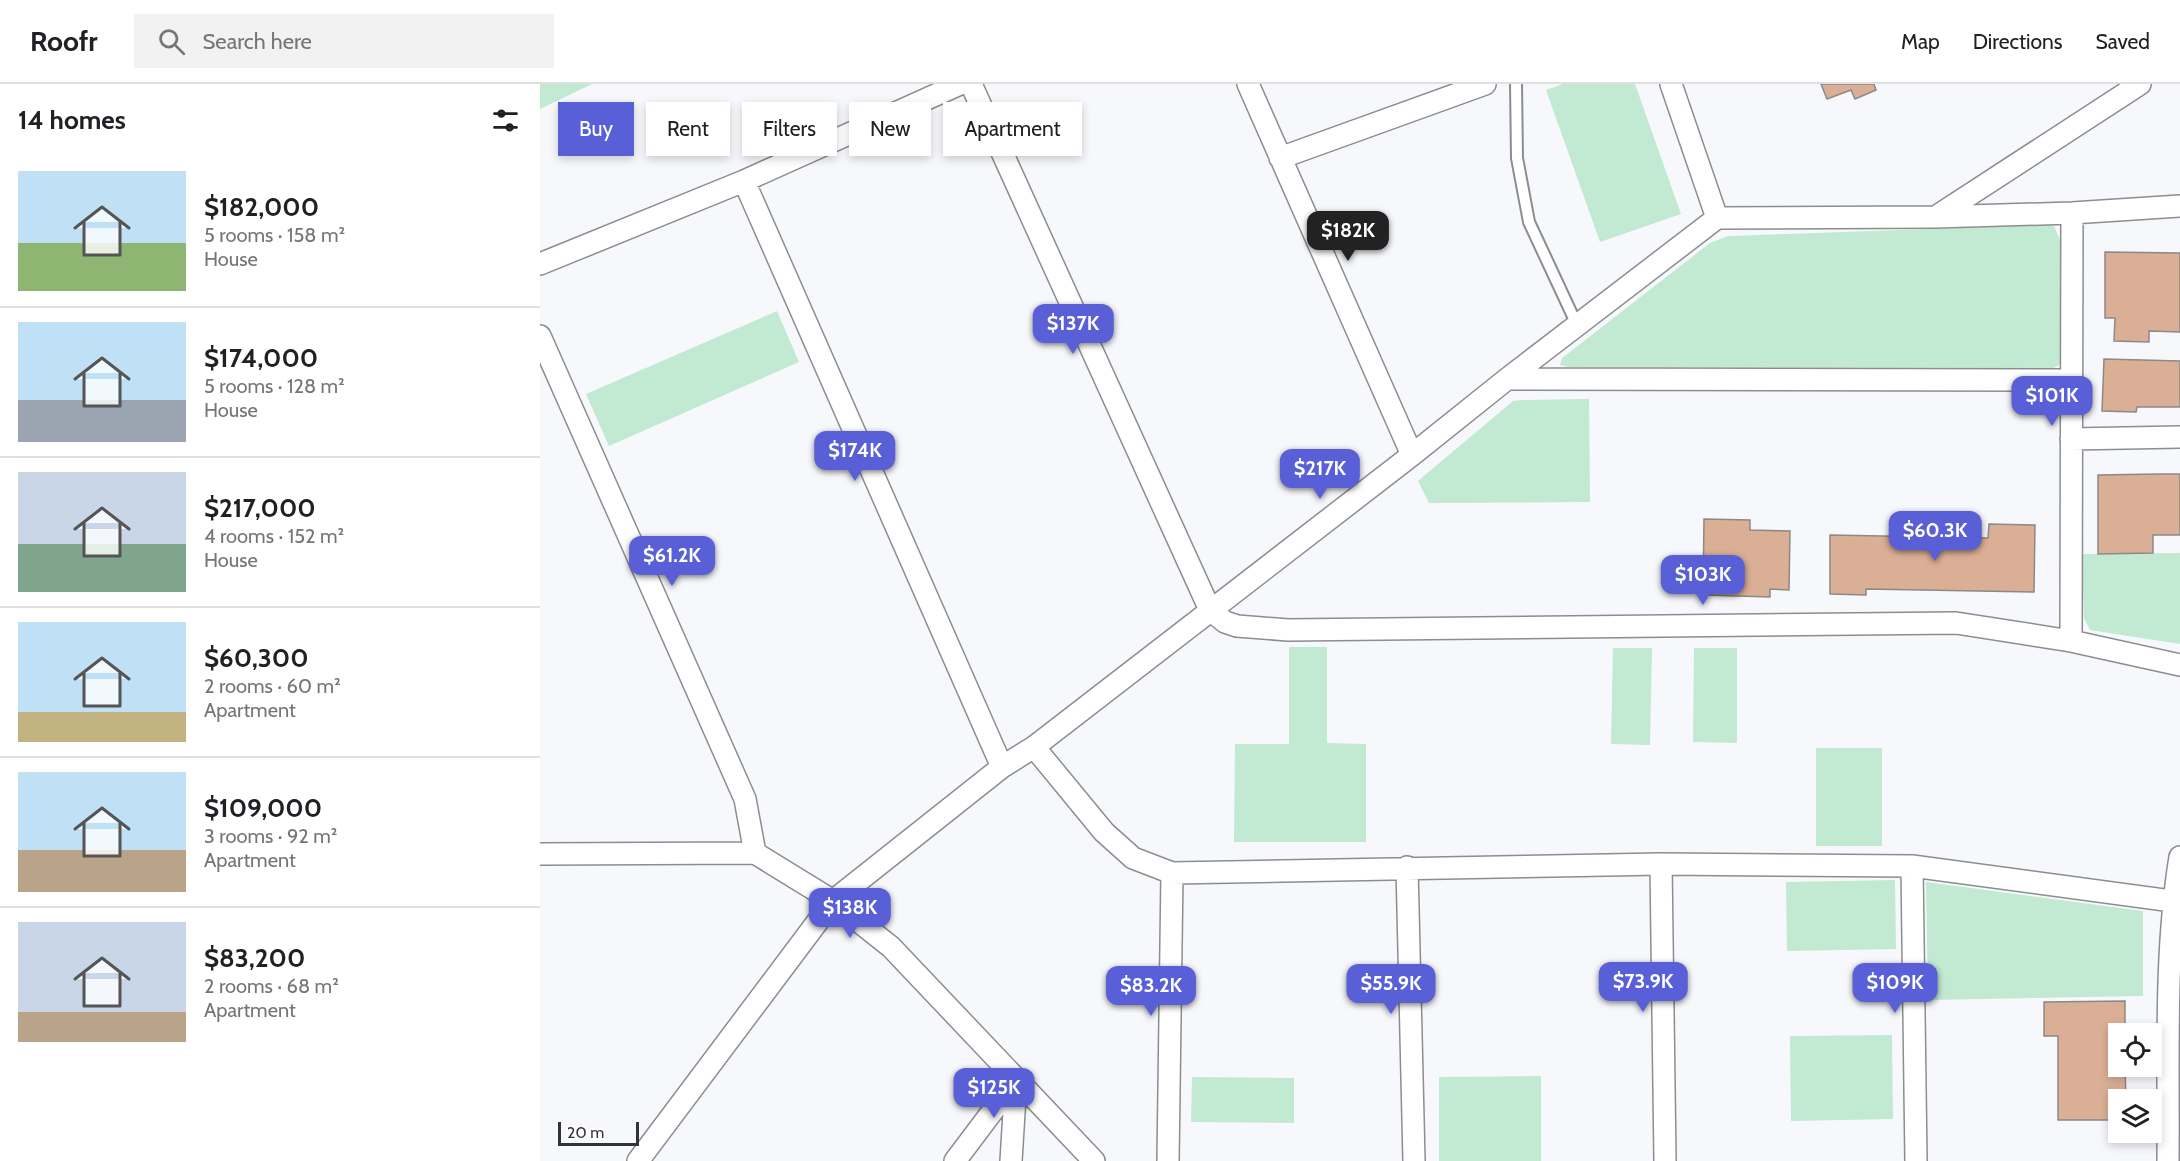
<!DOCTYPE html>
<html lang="en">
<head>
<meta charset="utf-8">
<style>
	body { margin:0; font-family:Cabin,sans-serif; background:#f2f2f2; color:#202124; height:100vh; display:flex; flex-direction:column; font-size:22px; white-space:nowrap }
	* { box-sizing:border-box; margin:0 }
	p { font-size:20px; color:#757577 }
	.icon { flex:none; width:33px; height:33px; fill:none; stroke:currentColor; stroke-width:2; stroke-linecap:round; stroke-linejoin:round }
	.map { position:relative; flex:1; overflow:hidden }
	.details { display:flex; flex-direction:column; background:#fff; width:540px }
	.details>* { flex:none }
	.hud { position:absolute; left:18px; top:18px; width:570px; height:54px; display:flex; gap:12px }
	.controls { position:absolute; left:1568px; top:939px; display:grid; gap:12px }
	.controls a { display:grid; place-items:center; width:54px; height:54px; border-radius:0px; background:#fff; box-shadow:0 3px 9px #0003; font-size:30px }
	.scale { position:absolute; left:18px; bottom:15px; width:81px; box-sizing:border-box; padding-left:6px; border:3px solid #323334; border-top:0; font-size:16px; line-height:21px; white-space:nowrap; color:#323334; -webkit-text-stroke:4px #fff; paint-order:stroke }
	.price { position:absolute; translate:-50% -51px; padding:0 14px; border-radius:12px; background:#5960d7; color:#fff; font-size:20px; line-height:39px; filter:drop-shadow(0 2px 3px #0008) }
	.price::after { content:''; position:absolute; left:50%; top:36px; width:18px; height:14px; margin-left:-9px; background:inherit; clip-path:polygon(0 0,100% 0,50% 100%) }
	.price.active { background:#222; color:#fff }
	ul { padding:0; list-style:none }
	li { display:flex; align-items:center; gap:18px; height:150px; padding:0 18px }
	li+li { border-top:2px solid #e0e0e0 }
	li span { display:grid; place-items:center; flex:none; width:168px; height:120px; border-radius:0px; color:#555 }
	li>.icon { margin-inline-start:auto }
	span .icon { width:72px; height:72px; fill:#fffc; stroke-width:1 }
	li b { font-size:26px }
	h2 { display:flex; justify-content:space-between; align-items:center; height:72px; padding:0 18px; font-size:26px }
	.chip { padding:0 21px; border-radius:0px; background:#fff; box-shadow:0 3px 9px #0003; font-size:21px; line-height:54px }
	.chip.active { background:#5960d7; color:#fff }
	header { display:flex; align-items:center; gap:36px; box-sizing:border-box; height:84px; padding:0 30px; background:#fff; border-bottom:2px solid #e0e0e0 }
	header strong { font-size:28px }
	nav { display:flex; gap:33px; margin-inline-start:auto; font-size:21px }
	.search { width:420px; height:54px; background:#f2f2f2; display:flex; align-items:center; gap:15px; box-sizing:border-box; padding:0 21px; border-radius:0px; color:#757577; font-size:22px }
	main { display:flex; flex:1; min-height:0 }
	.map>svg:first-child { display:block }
	.green { fill:#c2e9d1 }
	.building { fill:#dbaf95; stroke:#8c8987; stroke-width:1.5 }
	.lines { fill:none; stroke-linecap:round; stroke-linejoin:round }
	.service-casing { stroke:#8c8d90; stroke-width:14 }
	.minor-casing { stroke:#8c8d90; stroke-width:24 }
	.service { stroke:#fff; stroke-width:10 }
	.minor { stroke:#fff; stroke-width:21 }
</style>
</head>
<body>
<header>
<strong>Roofr</strong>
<div class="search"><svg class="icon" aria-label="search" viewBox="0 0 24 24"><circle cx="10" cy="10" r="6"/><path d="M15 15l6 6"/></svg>Search here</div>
<nav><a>Map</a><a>Directions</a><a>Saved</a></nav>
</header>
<main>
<section class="details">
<h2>14 homes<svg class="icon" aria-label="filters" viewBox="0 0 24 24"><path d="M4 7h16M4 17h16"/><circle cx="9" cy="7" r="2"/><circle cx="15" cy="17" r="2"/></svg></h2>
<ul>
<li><span style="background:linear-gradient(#bfe0f5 60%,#8fb573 0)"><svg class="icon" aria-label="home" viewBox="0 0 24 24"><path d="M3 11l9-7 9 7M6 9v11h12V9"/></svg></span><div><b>$182,000</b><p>5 rooms · 158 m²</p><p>House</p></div></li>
<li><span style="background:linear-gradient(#bfe0f5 65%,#9aa5b1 0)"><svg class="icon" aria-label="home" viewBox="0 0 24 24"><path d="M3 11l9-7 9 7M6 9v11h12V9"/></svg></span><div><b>$174,000</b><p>5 rooms · 128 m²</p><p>House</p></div></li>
<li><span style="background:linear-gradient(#c9d6e8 60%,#7fa58c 0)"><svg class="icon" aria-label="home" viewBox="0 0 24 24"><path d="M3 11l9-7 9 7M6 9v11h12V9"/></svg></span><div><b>$217,000</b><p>4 rooms · 152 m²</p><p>House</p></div></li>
<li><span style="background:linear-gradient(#bfe0f5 75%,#c2b280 0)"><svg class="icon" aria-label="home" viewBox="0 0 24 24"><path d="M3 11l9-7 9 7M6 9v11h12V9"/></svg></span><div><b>$60,300</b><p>2 rooms · 60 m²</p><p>Apartment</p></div></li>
<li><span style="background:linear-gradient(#bfe0f5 65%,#b9a48a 0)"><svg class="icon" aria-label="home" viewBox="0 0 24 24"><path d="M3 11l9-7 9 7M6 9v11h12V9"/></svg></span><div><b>$109,000</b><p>3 rooms · 92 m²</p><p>Apartment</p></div></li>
<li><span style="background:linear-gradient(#c9d6e8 75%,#b9a48a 0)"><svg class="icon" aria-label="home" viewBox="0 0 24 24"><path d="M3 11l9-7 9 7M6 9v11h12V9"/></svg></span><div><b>$83,200</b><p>2 rooms · 68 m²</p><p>Apartment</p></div></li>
</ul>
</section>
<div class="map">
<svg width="1640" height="1077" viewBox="0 0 1640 1077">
	<rect width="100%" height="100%" fill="#f7f8fc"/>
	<!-- green -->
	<path class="green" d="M0 0H52L0 25Z
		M1023 0H1095L1141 130 1060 158 1006 6Z
		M1508 141 1514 142 1520 156 1523 266C1522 276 1523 281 1513 284L1028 283 1020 281 1022 274 1026 271 1170 159 1188 152Z
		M237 227 259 278 69 362 46 310Z
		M1049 315 1050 418 889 419 878 397 973 317 983 316Z
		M1640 469V560L1550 546 1544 534 1542 470Z
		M749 563H787V659L826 660V758H694L695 660H749Z
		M1073 564H1112L1110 661 1071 660Z
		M1154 564H1197V659L1153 658Z
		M1276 664H1342V762H1276Z
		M1355 796 1356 865 1247 867 1246 798Z
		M1386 798 1603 827V912L1388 916Z
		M1352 951 1353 1035 1251 1037 1250 952Z
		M1001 992V1077H899V993Z
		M652 993 754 994V1039L651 1038Z"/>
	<!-- building -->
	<path class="building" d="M1281 0H1334L1336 6 1315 15 1311 6 1287 15Z
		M1565 168 1640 169V248L1609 247V258L1574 257 1575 234H1565Z
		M1564 275 1640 277V323H1597L1596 328 1562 327Z
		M1618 390H1640V451H1613V469L1558 470V391Z
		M1164 435 1210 436V446L1250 447 1249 506 1230 505V513L1163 511Z
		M1449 440 1495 441 1494 508 1326 505V511L1290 510V451L1448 454Z
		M1585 917V950H1578V982H1585L1586 1016H1578V1036H1518V952H1504V918Z"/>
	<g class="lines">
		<!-- service casing -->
		<g class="service-casing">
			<path id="service" d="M976 0 977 74 989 138 1037 241"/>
		</g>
		<!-- minor casing -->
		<g class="minor-casing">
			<path id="minor" d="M431 0 670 526 685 538 697 542 748 546 1416 539 1531 557 1640 581
				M708 0 872 371
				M1131 0 1177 134
				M740 74 945 0
				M204 97 462 683
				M1397 132 1600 0
				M0 180 204 97 420 0
				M0 252 205 715 215 769
				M967 295 1531 296
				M1531 355 1640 353
				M1531 557 1532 129
				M494 663 564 748 593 774 632 789 1121 780 1372 782 1640 818
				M0 770 215 769 293 817 351 863 554 1077
				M1121 780 1125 1077
				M1372 782 1376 1077
				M867 783 874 1077
				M98 1077 293 817 462 683 494 663 872 371 967 295 1177 134 1395 133 1532 129 1640 122
				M415 1077 476 996
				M471 1077 476 996
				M628 1077 632 789
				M1628 1077C1629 976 1624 873 1640 773"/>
		</g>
		<!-- service -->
		<use href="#service" class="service"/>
		<!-- minor -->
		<use href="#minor" class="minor"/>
	</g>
</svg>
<div class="controls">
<a><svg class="icon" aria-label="locate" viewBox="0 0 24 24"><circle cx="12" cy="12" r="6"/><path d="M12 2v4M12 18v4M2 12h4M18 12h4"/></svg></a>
<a><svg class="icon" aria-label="layers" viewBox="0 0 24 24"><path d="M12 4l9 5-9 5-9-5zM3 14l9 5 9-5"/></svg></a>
</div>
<div class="scale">20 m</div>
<b class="price active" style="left:808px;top:178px">$182K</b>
<b class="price" style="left:533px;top:271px">$137K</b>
<b class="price" style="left:1512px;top:343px">$101K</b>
<b class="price" style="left:315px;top:398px">$174K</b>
<b class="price" style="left:780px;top:416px">$217K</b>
<b class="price" style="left:1395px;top:478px">$60.3K</b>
<b class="price" style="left:132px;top:503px">$61.2K</b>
<b class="price" style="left:1163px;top:522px">$103K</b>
<b class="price" style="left:310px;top:855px">$138K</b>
<b class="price" style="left:1103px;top:929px">$73.9K</b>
<b class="price" style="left:1355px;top:930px">$109K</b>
<b class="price" style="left:851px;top:931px">$55.9K</b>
<b class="price" style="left:611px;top:933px">$83.2K</b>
<b class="price" style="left:454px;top:1035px">$125K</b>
<div class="hud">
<a class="chip active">Buy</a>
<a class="chip">Rent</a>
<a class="chip">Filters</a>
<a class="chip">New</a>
<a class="chip">Apartment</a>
</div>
</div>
</main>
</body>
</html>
